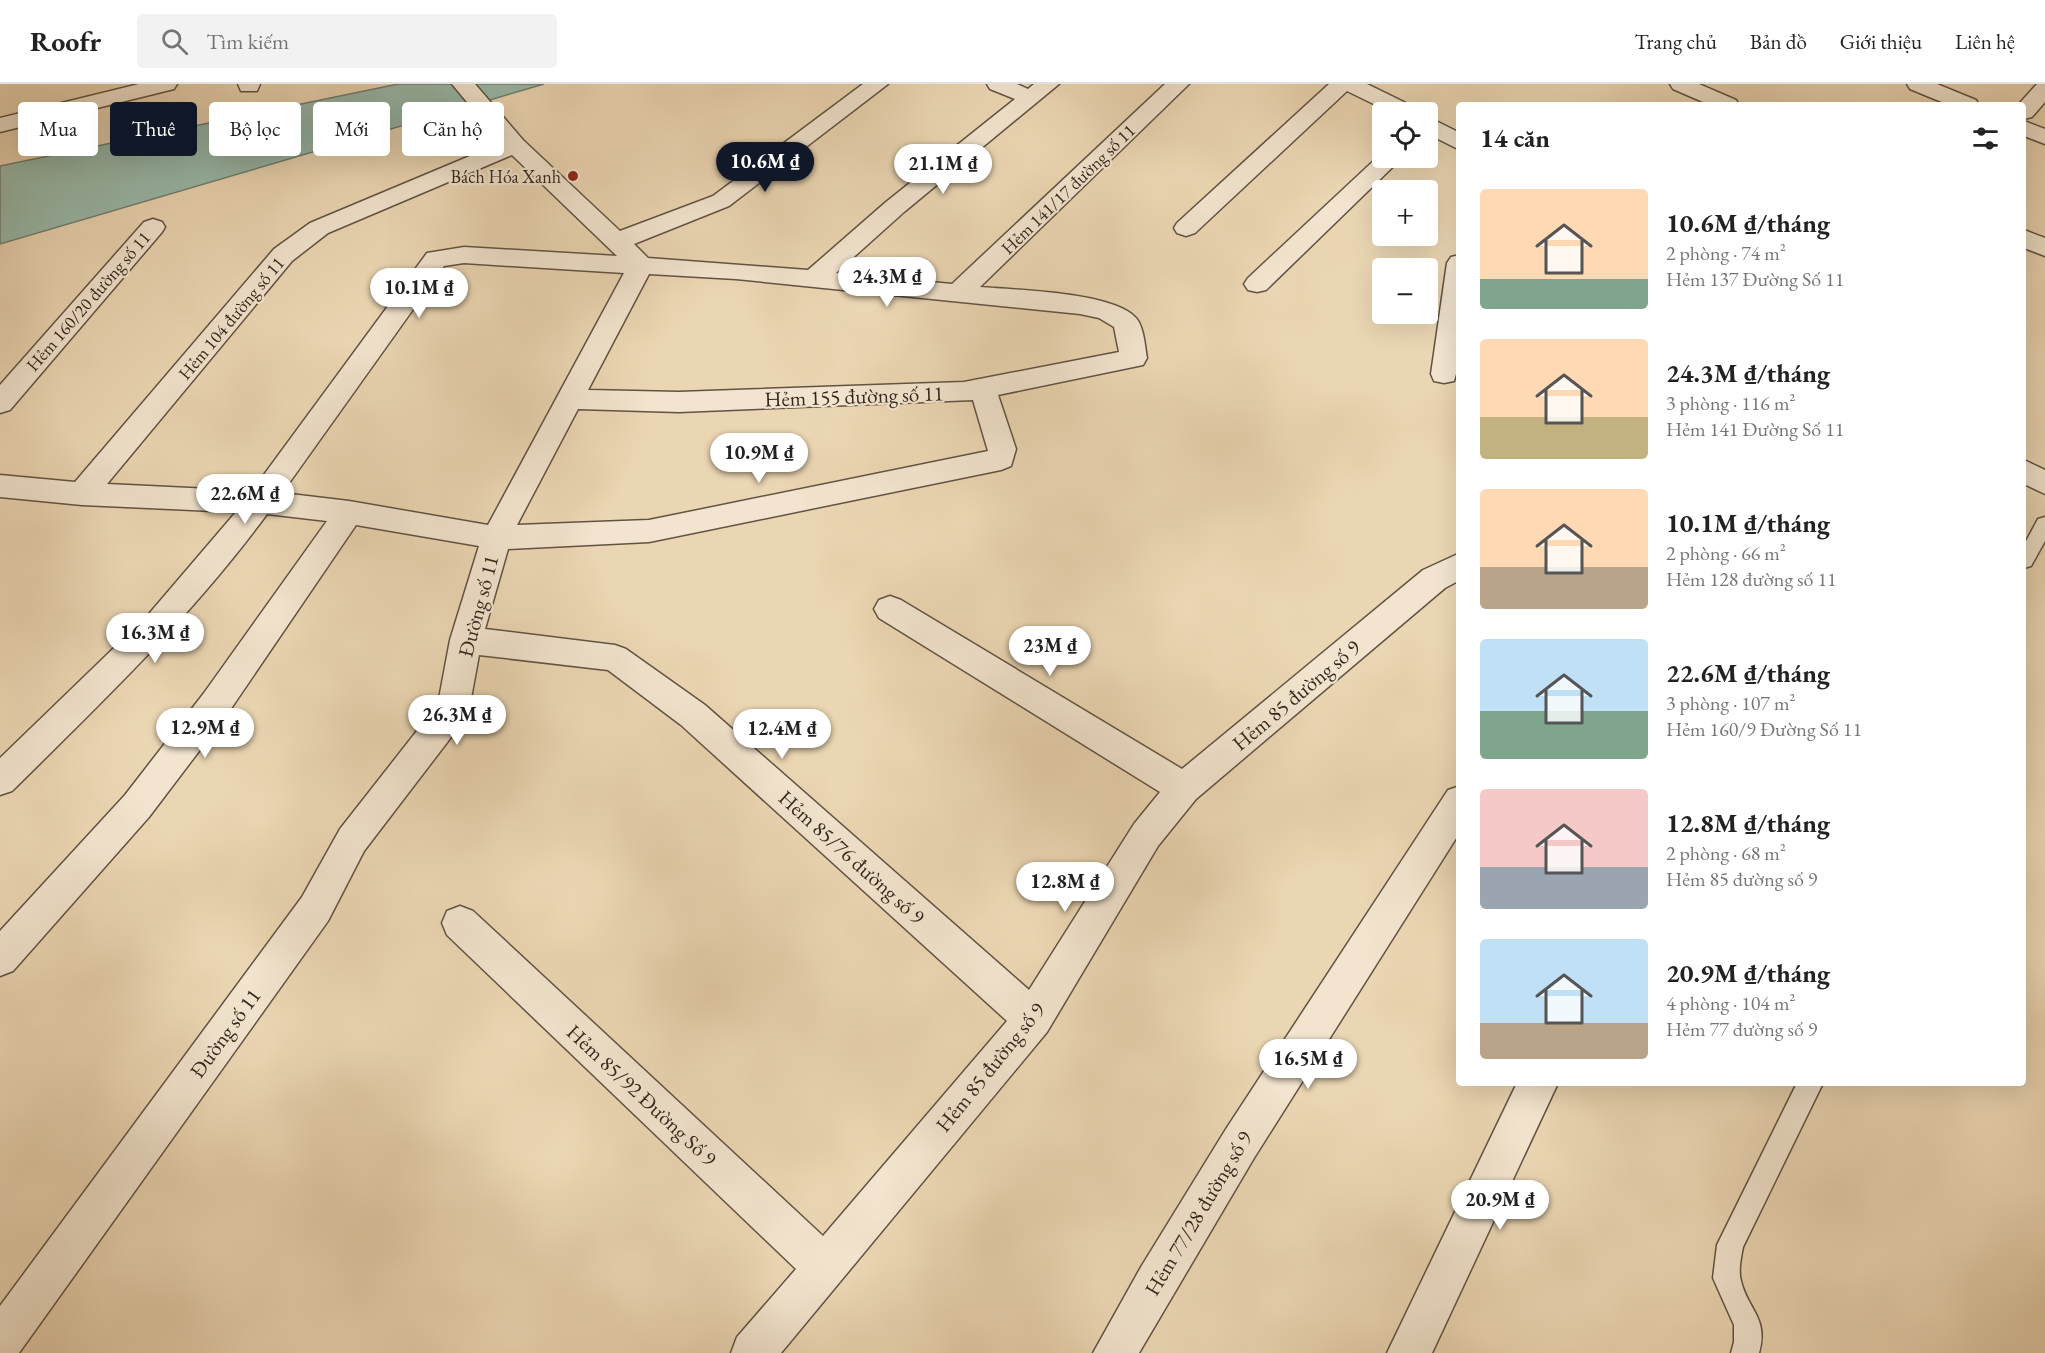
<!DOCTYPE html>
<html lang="vi">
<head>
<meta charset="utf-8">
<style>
	body { margin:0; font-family:"EB Garamond",serif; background:#f2f2f2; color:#222; height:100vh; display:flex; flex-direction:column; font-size:22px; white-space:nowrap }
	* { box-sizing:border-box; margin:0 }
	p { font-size:20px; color:#767676 }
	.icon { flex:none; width:33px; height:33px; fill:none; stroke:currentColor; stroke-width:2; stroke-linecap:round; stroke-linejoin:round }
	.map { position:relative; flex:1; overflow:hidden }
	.details { position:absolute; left:1456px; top:18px; width:570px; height:984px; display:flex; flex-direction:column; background:#fff; border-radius:6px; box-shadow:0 6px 24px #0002 }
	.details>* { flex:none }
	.hud { position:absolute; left:18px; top:18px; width:570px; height:54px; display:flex; gap:12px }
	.buttons { position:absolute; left:1372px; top:18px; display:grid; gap:12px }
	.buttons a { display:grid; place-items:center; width:66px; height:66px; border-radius:6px; background:#fff; box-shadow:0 6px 24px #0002; font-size:30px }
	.price { position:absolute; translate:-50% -51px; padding:0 14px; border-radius:21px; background:#fff; color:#222; font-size:20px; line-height:39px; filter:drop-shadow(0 2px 3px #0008) }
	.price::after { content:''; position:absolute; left:50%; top:36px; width:18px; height:14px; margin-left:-9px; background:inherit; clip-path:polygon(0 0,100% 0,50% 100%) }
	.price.on { background:#111827; color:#fff }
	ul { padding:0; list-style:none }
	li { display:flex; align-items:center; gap:18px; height:150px; padding:0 24px }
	li span { display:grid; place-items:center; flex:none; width:168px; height:120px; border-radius:6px; color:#555 }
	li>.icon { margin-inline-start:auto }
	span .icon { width:72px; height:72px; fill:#fffc; stroke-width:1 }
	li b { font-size:26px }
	h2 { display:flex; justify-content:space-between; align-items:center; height:72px; padding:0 24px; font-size:26px }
	.chip { padding:0 21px; border-radius:6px; background:#fff; box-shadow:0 6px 24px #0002; font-size:21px; line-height:54px }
	.chip.on { background:#111827; color:#fff }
	header { display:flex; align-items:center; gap:36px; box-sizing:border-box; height:84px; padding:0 30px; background:#fff; border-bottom:2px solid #e0e0e0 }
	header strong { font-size:28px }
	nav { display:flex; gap:33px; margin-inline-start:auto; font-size:21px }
	.search { width:420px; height:54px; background:#f2f2f2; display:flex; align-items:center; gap:15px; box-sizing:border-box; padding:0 21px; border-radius:6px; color:#767676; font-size:22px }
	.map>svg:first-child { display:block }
	.water { fill:#98b9aa; stroke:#707f72; stroke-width:1.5 }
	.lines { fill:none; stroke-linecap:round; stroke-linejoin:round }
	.lane-casing { stroke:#615343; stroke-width:3 }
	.street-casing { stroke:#615343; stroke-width:3 }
	.lane { fill:#f2e4ce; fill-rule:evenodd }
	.street { fill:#f2e4ce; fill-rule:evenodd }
	.poi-dot { fill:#8f2418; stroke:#f2e4ce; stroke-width:2 }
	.labels { text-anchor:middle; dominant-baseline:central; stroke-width:4.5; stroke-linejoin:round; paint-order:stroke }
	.far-poi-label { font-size:18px; fill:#33271e; stroke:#f2e4ce; text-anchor:end }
	.far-street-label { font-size:18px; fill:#33271e; stroke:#f2e4ce }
	.street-label { font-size:21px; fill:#33271e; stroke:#f2e4ce }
</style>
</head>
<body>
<header>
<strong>Roofr</strong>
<div class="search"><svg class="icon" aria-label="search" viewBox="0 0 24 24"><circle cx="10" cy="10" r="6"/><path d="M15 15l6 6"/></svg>Tìm kiếm</div>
<nav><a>Trang chủ</a><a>Bản đồ</a><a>Giới thiệu</a><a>Liên hệ</a></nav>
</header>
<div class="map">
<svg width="2045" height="1269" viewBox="0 0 2045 1269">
	<rect width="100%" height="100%" fill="#ebd6b3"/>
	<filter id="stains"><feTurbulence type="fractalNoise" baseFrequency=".00333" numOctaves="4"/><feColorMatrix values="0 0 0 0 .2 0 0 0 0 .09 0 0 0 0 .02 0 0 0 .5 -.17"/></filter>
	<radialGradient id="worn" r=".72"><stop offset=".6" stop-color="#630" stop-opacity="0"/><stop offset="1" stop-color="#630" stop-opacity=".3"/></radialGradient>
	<!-- water -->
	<path class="water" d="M398 0H544L0 160V82Z"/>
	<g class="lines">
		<!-- lane casing -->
		<g class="lane-casing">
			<path id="lane" d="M2045 433V457L2031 482 2024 484V461L2038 435Z
				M1797 999H1823L1743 1163C1741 1174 1738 1186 1741 1197 1748 1226 1769 1234 1759 1269H1731L1734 1258V1241L1713 1194 1717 1161Z"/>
		</g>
		<!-- street casing -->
		<g class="street-casing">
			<path id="street" d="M139 0H177L174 5 0 48V34Z
				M238 0H260L257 7H241Z
				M452 0H475L523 56 620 147 713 112 863 0H888L729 122 634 160 648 174 808 186 886 118 1015 15 990 5 987 0H1017L1028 5 1034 0H1059L904 128 836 189 952 200 1165 0H1189L980 203C1015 206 1114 208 1136 234 1144 243 1145 263 1147 274L1143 281 998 311 1016 365 1011 382 1001 386 649 458 508 465 485 545 615 561 626 565 705 621 1029 906 1134 740 1160 708 879 534 874 525 879 516 890 512 901 516 1182 685 1423 486 1460 469V496L1445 504 1196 715 1158 762 1047 948 781 1269H731L737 1253 796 1185 447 851 442 839 447 827 460 822 473 827 823 1152 1007 937 681 641 608 586 479 571 469 625 465 635 364 767 328 837 19 1269H0V1222L302 813 340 745 438 620 450 556 479 462 356 441 228 629 149 733 13 887 0 892V847L125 711 204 609 327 437 267 430C192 532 102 618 12 707L0 711V674L148 531 236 428 82 421 0 413V391L75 398 274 165 310 139 501 59ZM512 71 617 172 464 163 427 169 252 407 107 400 292 177 328 149ZM464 179 624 189 488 441 349 417 282 409 444 182ZM649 190 736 195 1080 230 1099 234 1114 243 1119 268 964 298 679 308 588 306ZM973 316 988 367 649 436 517 441 578 325 679 328Z
				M1329 0H1367L1414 23 1417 28H1390L1347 7 1195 149 1186 152 1177 149 1174 144 1177 139Z
				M1670 0H1699L1736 16 1739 21H1710L1673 5Z
				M1907 0H1937L1976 16 1979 21H1949L1910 5Z
				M2037 0H2045V18L2032 33 2024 35V21H2018Z
				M1428 33 1460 49V66L1428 50Z
				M2024 37 2045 45V60L2024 52Z
				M1382 69 1383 74H1402L1266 206 1257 208 1248 206 1244 200 1248 194Z
				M153 135 162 138 165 143 162 148 10 326 0 329V301L144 138Z
				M2024 146 2045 154V172L2024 164Z
				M1460 171V275L1454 297 1444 299 1434 297 1431 290 1447 179 1451 173Z
				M2024 376 2045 386V410L2024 400Z
				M1460 702V748L1254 1074 1139 1269H1093L1141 1183 1226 1045 1448 706Z
				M1517 999H1558L1432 1269H1387Z"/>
		</g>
		<!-- lane -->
		<use href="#lane" class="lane"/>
		<!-- street -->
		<use href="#street" class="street"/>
	</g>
	<!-- markers -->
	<circle class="poi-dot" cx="573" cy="92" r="6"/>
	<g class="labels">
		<!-- far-poi labels -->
		<g class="far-poi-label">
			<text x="561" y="92">Bách Hóa Xanh</text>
		</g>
		<!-- far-street labels -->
		<g class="far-street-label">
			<text transform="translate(1068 105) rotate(-44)">Hẻm 141/17 đường số 11</text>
			<text transform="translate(88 217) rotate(-49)">Hẻm 160/20 đường số 11</text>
			<text transform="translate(231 234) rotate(-50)">Hẻm 104 đường số 11</text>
		</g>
		<!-- street labels -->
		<g class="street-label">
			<text transform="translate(854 312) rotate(-2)">Hẻm 155 đường số 11</text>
			<text transform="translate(478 522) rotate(-75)">Đường số 11</text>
			<text transform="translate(1296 611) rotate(-40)">Hẻm 85 đường số 9</text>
			<text transform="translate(852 773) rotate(42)">Hẻm 85/76 đường số 9</text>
			<text transform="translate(225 949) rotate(-54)">Đường số 11</text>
			<text transform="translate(990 983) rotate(-51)">Hẻm 85 đường số 9</text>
			<text transform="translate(642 1011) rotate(43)">Hẻm 85/92 Đường Số 9</text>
			<text transform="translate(1198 1129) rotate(-59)">Hẻm 77/28 đường số 9</text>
		</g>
	</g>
	<rect width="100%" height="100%" filter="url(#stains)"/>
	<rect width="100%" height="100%" fill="url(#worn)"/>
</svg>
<div class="buttons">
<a><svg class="icon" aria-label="locate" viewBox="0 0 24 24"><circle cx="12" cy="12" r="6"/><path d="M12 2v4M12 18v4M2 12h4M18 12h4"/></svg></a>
<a>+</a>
<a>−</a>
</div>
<b class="price on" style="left:765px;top:109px">10.6M ₫</b>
<b class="price" style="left:943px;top:111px">21.1M ₫</b>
<b class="price" style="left:887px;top:224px">24.3M ₫</b>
<b class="price" style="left:419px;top:235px">10.1M ₫</b>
<b class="price" style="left:759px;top:400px">10.9M ₫</b>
<b class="price" style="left:245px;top:441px">22.6M ₫</b>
<b class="price" style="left:155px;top:580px">16.3M ₫</b>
<b class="price" style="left:1050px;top:593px">23M ₫</b>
<b class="price" style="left:457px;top:662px">26.3M ₫</b>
<b class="price" style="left:205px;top:675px">12.9M ₫</b>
<b class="price" style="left:782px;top:676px">12.4M ₫</b>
<b class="price" style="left:1065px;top:829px">12.8M ₫</b>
<b class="price" style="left:1308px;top:1006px">16.5M ₫</b>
<b class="price" style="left:1500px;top:1147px">20.9M ₫</b>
<div class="hud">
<a class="chip">Mua</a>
<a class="chip on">Thuê</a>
<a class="chip">Bộ lọc</a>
<a class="chip">Mới</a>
<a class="chip">Căn hộ</a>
</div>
<section class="details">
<h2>14 căn<svg class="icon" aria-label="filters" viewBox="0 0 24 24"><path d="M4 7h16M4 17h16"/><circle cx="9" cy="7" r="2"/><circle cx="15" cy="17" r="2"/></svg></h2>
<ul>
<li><span style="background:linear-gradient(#ffd9b3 75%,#7fa58c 0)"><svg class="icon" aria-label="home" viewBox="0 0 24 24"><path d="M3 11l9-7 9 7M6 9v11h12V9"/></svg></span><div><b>10.6M ₫/tháng</b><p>2 phòng · 74 m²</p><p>Hẻm 137 Đường Số 11</p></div></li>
<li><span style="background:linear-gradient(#ffd9b3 65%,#c2b280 0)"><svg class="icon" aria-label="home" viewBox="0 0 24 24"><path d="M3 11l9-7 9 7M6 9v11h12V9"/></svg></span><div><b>24.3M ₫/tháng</b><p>3 phòng · 116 m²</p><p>Hẻm 141 Đường Số 11</p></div></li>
<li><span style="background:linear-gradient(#ffd9b3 65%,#b9a48a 0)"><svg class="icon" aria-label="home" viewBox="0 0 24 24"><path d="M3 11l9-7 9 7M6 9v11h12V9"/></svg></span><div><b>10.1M ₫/tháng</b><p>2 phòng · 66 m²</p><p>Hẻm 128 đường số 11</p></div></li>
<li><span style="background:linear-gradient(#bfe0f5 60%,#7fa58c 0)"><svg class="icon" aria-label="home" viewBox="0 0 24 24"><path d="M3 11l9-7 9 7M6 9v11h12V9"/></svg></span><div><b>22.6M ₫/tháng</b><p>3 phòng · 107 m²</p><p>Hẻm 160/9 Đường Số 11</p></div></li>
<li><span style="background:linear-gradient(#f6c9c9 65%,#9aa5b1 0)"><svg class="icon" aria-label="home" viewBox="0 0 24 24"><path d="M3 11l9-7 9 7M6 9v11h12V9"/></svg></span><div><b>12.8M ₫/tháng</b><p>2 phòng · 68 m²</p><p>Hẻm 85 đường số 9</p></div></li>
<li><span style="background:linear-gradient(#bfe0f5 70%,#b9a48a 0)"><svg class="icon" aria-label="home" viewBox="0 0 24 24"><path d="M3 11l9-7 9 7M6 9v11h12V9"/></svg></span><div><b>20.9M ₫/tháng</b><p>4 phòng · 104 m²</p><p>Hẻm 77 đường số 9</p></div></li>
</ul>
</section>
</div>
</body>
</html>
